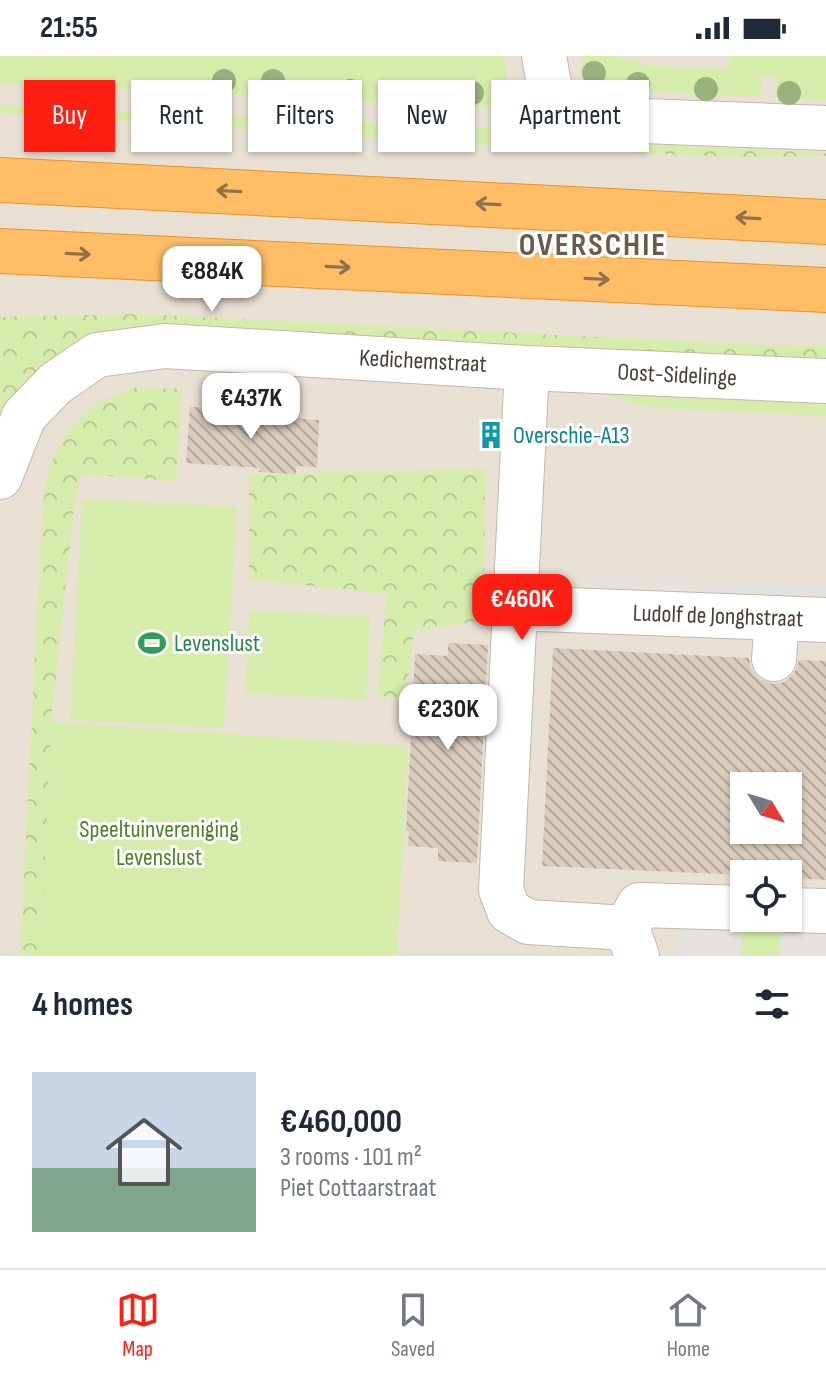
<!DOCTYPE html>
<html lang="en">
<head>
<meta charset="utf-8">
<style>
	body { margin:0; font-family:"Sofia Sans Condensed",sans-serif; background:#f2f2f3; color:#1f2937; height:100vh; display:flex; flex-direction:column; font-size:30px; white-space:nowrap }
	* { box-sizing:border-box; margin:0 }
	p { font-size:26px; color:#747a83 }
	.icon { flex:none; width:44px; height:44px; fill:none; stroke:currentColor; stroke-width:2; stroke-linecap:round; stroke-linejoin:round }
	.map { position:relative; height:900px; overflow:hidden }
	.sheet { display:flex; flex-direction:column; background:#fff; flex:1 }
	.sheet>* { flex:none }
	.top-card { position:absolute; left:24px; top:24px; width:778px; height:72px; display:flex; gap:16px }
	.needle { width:52px; rotate:128deg }
	.controls { position:absolute; left:730px; top:716px; display:grid; gap:16px }
	.controls a { display:grid; place-items:center; width:72px; height:72px; border-radius:0px; background:#fff; box-shadow:0 2px 6px #0004; font-size:40px }
	.price { position:absolute; translate:-50% -68px; padding:0 18px; border-radius:16px; background:#fff; color:#222; font-size:26px; line-height:52px; filter:drop-shadow(0 2px 4px #0008) }
	.price::after { content:''; position:absolute; left:50%; top:48px; width:24px; height:18px; margin-left:-12px; background:inherit; clip-path:polygon(0 0,100% 0,50% 100%) }
	.price.on { background:#ff1f12; color:#fff }
	ul { padding:0; list-style:none }
	li { display:flex; align-items:center; gap:24px; height:200px; padding:0 32px }
	li+li { border-top:2px solid #e0e1e3 }
	li span { display:grid; place-items:center; flex:none; width:224px; height:160px; border-radius:0px; color:#555 }
	li>.icon { margin-inline-start:auto }
	span .icon { width:96px; height:96px; fill:#fffc; stroke-width:1 }
	li b { font-size:34px }
	h2 { display:flex; justify-content:space-between; align-items:center; height:96px; padding:0 32px; font-size:34px }
	.tag { padding:0 28px; border-radius:0px; background:#fff; box-shadow:0 2px 6px #0004; font-size:28px; line-height:72px }
	.tag.on { background:#ff1f12; color:#fff }
	.status { display:flex; justify-content:space-between; align-items:center; height:56px; padding:0 40px; background:#fff; direction:ltr }
	.status svg { height:22px; fill:currentColor }
	.menu { display:flex; justify-content:space-around; align-items:center; height:112px; border-top:2px solid #e0e1e3; background:#fff; font-size:22px; color:#747a83 }
	.menu a { display:grid; justify-items:center; gap:4px }
	.menu .on { color:#ff1f12 }
	.map>svg:first-child { display:block }
	.residential { fill:#e9e0d4; fill-rule:evenodd }
	.green { fill:#d5ecab }
	.forest { fill:url(#forest-crowns) }
	.parking { fill:#e5e2de }
	.building { fill:url(#building-back-hatch); fill-rule:evenodd }
	.lines { fill:none; stroke-linecap:round; stroke-linejoin:round }
	.minor-casing { stroke:#c4b8ab; stroke-width:46 }
	.highway-casing { stroke:#ea912a; stroke-width:46 }
	.minor { stroke:#fff; stroke-width:44 }
	.highway { stroke:#ffbe66; stroke-width:44 }
	.tree { fill:#99b17b }
	.oneway { stroke:#917149 }
	.labels { text-anchor:middle; dominant-baseline:central; stroke-width:6; stroke-linejoin:round; paint-order:stroke }
	.street-label { font-size:24px; fill:#483e35; stroke:#fff }
	.culture-label { font-size:24px; fill:#0d838f; stroke:#fff; text-anchor:start }
	.leisure-label { font-size:24px; fill:#27864d; stroke:#fff; text-anchor:start }
	.park-label { font-size:24px; fill:#4e7f23; stroke:#fff }
	.district-label { font-size:32px; font-weight:bold; letter-spacing:2px; fill:#6c5b4b; stroke:#fff }
</style>
</head>
<body>
<div class="status"><b>21:55</b><svg viewBox="0 0 49 12"><path d="M0 12V9h3v3zM5 12V6h3v6zM10 12V3h3v9zM15 12V0h3v12zM26 1h20v11H26zM47 4h2v5h-2z"/></svg></div>
<div class="map">
<svg width="826" height="900" viewBox="0 0 826 900">
	<defs>
		<pattern id="forest-crowns" width="20" height="18" patternUnits="userSpaceOnUse" patternTransform="scale(2)"><rect width="20" height="18" fill="#d5ecab"/><path d="M2 6a3 3 0 1 1 6 0M12 15a3 3 0 1 1 6 0" fill="none" stroke="#b8cb94"/></pattern>
		<pattern id="building-back-hatch" width="6" height="6" patternUnits="userSpaceOnUse" patternTransform="scale(2)"><rect width="6" height="6" fill="#daccbd"/><path d="M-1 5l2 2M0 0l6 6M5-1l2 2" fill="none" stroke="#b3a79a"/></pattern>
	</defs>
	<rect width="100%" height="100%" fill="#f4efe6"/>
	<!-- residential -->
	<path class="residential" d="M0 0H826V900H0ZM744 730H788V774H744ZM744 818H788V862H744Z"/>
	<!-- green -->
	<path class="green" d="M0 0H505L509 52 0 27Z
		M581 0H619L620 4 637 3 638 9 729 13 730 0H826V44L776 41 777 22 762 20 761 41 610 33 582 12Z
		M0 49 508 73 507 90 0 57Z
		M582 331 826 337V360L659 352 637 348Z
		M82 443 237 451 224 672 70 664Z
		M250 554 370 561 366 644 245 637Z
		M51 666 408 690 397 900H41Z
		M743 866 781 868 779 900H741Z"/>
	<!-- forest -->
	<path class="forest" d="M567 69 565 84 826 97V100L730 101 507 90 508 73 528 74Z
		M137 258 758 289 826 290V309L168 277 0 377V261Z
		M134 332 182 333 176 425 82 418 75 443 51 666 41 900H20L42 459 48 414 67 376 96 347Z
		M485 413 484 564 414 575 406 642 377 640 387 538 249 523V418Z"/>
	<!-- parking -->
	<path class="parking" d="M583 516 826 529V545L581 532Z
		M680 863 743 866 741 900H678Z
		M781 868 826 870V900H779Z"/>
	<!-- building -->
	<path class="building" d="M190 351 246 354V359L319 364 317 411 296 410V418L259 416 260 412 186 407Z
		M448 587 488 589 477 807 438 805V792L408 790 409 775H406L415 598 448 600Z
		M553 592 749 602 751 613 759 623 773 628 784 626 794 618 799 604 826 605V824L788 822V818H744V819L542 810ZM744 730H788V774H744Z"/>
	<g class="lines">
		<!-- minor casing -->
		<g class="minor-casing">
			<path id="minor" d="M544 0 554 57 644 65 826 72
				M527 312 515 552 826 564
				M0 421 24 360 56 327 97 299 165 290 527 312 826 325
				M515 552 501 834 509 855 528 866 627 872 637 900
				M774 603 777 562
				M788 854 826 855
				M627 872 639 849 744 852"/>
		</g>
		<!-- highway casing -->
		<g class="highway-casing">
			<path id="highway" d="M0 124 826 166
				M0 195 826 234"/>
		</g>
		<!-- minor -->
		<use href="#minor" class="minor"/>
		<!-- highway -->
		<use href="#highway" class="highway"/>
	</g>
	<!-- trees -->
	<g class="tree">
		<circle cx="594" cy="17" r="12"/>
		<circle cx="224" cy="25" r="12"/>
		<circle cx="273" cy="25" r="12"/>
		<circle cx="638" cy="28" r="12"/>
		<circle cx="706" cy="33" r="12"/>
		<circle cx="350" cy="35" r="12"/>
		<circle cx="405" cy="37" r="12"/>
		<circle cx="472" cy="37" r="12"/>
		<circle cx="789" cy="37" r="12"/>
		<circle cx="437" cy="38" r="12"/>
	</g>
	<!-- one-way arrows -->
	<defs><path id="oneway-shaft" d="M-6 0H5M1.5-3L5.5 0L1.5 3" fill="none" stroke-width="1.6" stroke-linecap="round" stroke-linejoin="round" transform="scale(2)"/></defs>
	<g class="oneway">
		<use href="#oneway-shaft" transform="translate(229 135) rotate(-177)"/>
		<use href="#oneway-shaft" transform="translate(488 148) rotate(-177)"/>
		<use href="#oneway-shaft" transform="translate(748 162) rotate(-177)"/>
		<use href="#oneway-shaft" transform="translate(78 198) rotate(3)"/>
		<use href="#oneway-shaft" transform="translate(338 211) rotate(3)"/>
		<use href="#oneway-shaft" transform="translate(597 223) rotate(3)"/>
	</g>
	<!-- icons -->
	<defs>
		<g id="building-bare" transform="scale(2.16)"><path d="M-4-6H4V6H1V3H-1V6H-4ZM-2.5-4.3h1.7v1.8h-1.7ZM.8-4.3h1.7v1.8H.8ZM-2.5-1h1.7V.8h-1.7ZM.8-1h1.7V.8H.8Z" fill="#0f9aa8" stroke="#fff" stroke-width="2.5" paint-order="stroke"/></g>
		<g id="stadium-bare" transform="scale(2.16)"><path d="M0-5a6.5 5 0 1 0 0 10a6.5 5 0 1 0 0-10ZM-3.5-1.8h7v3.6h-7Z" fill="#2e9e5b" stroke="#fff" stroke-width="2.5" paint-order="stroke"/></g>
	</defs>
	<g fill-rule="evenodd">
		<use href="#building-bare" x="491" y="379"/>
		<use href="#stadium-bare" x="152" y="587"/>
	</g>
	<g class="labels">
		<!-- street labels -->
		<g class="street-label">
			<text transform="translate(423 305) rotate(3)">Kedichemstraat</text>
			<text transform="translate(677 319) rotate(3)">Oost-Sidelinge</text>
			<text transform="translate(718 560) rotate(2)">Ludolf de Jonghstraat</text>
		</g>
		<!-- culture labels -->
		<g class="culture-label">
			<text x="513" y="379">Overschie-A13</text>
		</g>
		<!-- leisure labels -->
		<g class="leisure-label">
			<text x="174" y="587">Levenslust</text>
		</g>
		<!-- park labels -->
		<g class="park-label">
			<text x="159" y="773">Speeltuinvereniging<tspan x="159" dy="28">Levenslust</tspan></text>
		</g>
		<!-- district labels -->
		<g class="district-label">
			<text x="593" y="189">OVERSCHIE</text>
		</g>
	</g>
</svg>
<div class="controls">
<a><svg class="needle" viewBox="-14 -14 28 28"><path d="M0-13l5 13h-10z" fill="#e53935"/><path d="M0 13l5-13h-10z" fill="#747a83"/></svg></a>
<a><svg class="icon" aria-label="locate" viewBox="0 0 24 24"><circle cx="12" cy="12" r="6"/><path d="M12 2v4M12 18v4M2 12h4M18 12h4"/></svg></a>
</div>
<b class="price" style="left:212px;top:258px">€884K</b>
<b class="price" style="left:251px;top:385px">€437K</b>
<b class="price on" style="left:522px;top:586px">€460K</b>
<b class="price" style="left:448px;top:696px">€230K</b>
<div class="top-card">
<a class="tag on">Buy</a>
<a class="tag">Rent</a>
<a class="tag">Filters</a>
<a class="tag">New</a>
<a class="tag">Apartment</a>
</div>
</div>
<section class="sheet">
<h2>4 homes<svg class="icon" aria-label="filters" viewBox="0 0 24 24"><path d="M4 7h16M4 17h16"/><circle cx="9" cy="7" r="2"/><circle cx="15" cy="17" r="2"/></svg></h2>
<ul>
<li><span style="background:linear-gradient(#c9d6e8 60%,#7fa58c 0)"><svg class="icon" aria-label="home" viewBox="0 0 24 24"><path d="M3 11l9-7 9 7M6 9v11h12V9"/></svg></span><div><b>€460,000</b><p>3 rooms · 101 m²</p><p>Piet Cottaarstraat</p></div></li>
</ul>
</section>
<nav class="menu">
<a class="on"><svg class="icon" aria-label="map" viewBox="0 0 24 24"><path d="M3 6l6-2 6 2 6-2v14l-6 2-6-2-6 2zM9 4v14M15 6v14"/></svg>Map</a>
<a><svg class="icon" aria-label="saved" viewBox="0 0 24 24"><path d="M7 4h10v16l-5-4-5 4z"/></svg>Saved</a>
<a><svg class="icon" aria-label="home" viewBox="0 0 24 24"><path d="M3 11l9-7 9 7M6 9v11h12V9"/></svg>Home</a>
</nav>
</body>
</html>
